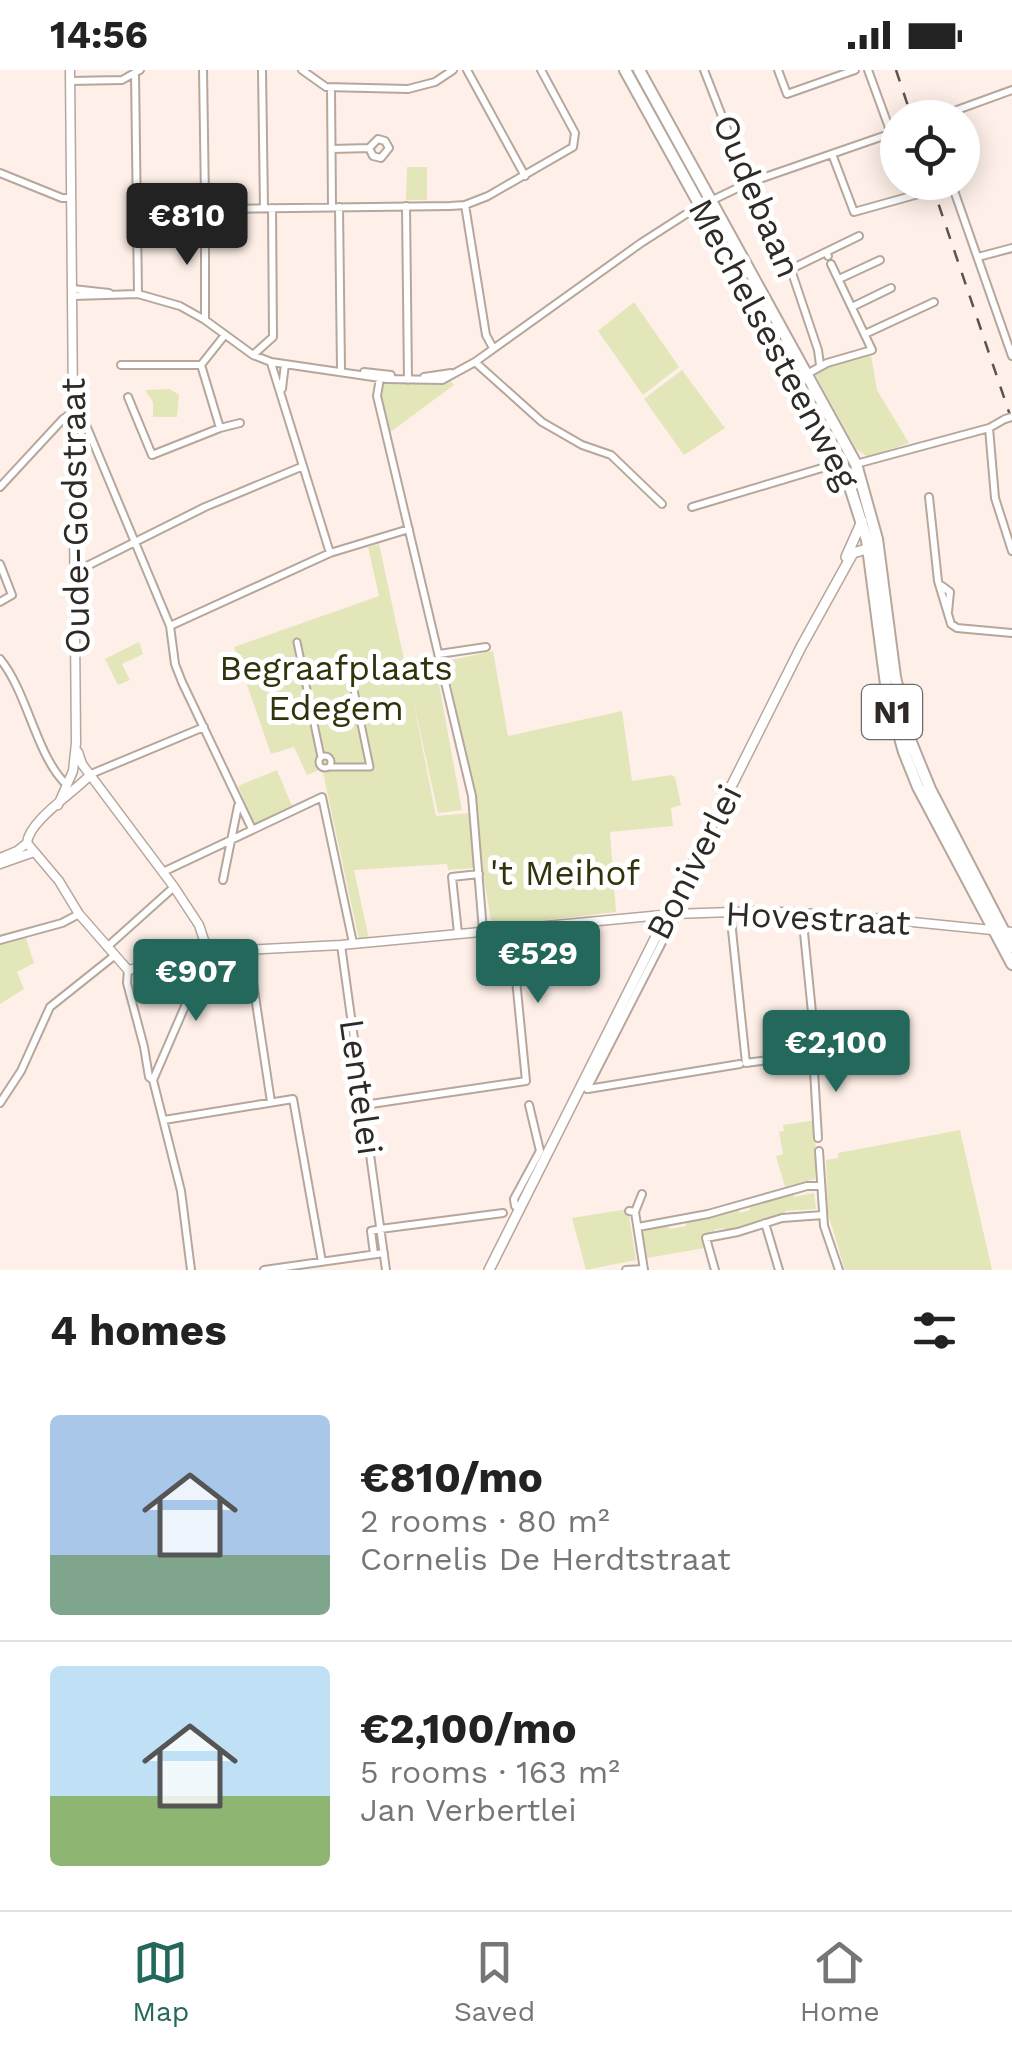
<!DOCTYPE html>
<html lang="en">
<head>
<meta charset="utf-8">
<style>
	body { margin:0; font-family:"Work Sans",sans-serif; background:#f6f6f6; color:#222; height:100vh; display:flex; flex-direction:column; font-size:38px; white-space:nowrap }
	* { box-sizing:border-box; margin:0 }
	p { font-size:32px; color:#767676 }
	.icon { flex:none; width:55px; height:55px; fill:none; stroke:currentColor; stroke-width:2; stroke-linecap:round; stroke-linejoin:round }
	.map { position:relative; height:1200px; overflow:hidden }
	.drawer { display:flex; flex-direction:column; background:#fff; flex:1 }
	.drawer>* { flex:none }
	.buttons { position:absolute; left:880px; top:30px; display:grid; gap:20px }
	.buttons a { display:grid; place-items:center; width:100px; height:100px; border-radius:50%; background:#fff; box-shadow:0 5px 25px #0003; font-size:50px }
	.price { position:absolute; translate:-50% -85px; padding:0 22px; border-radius:10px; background:#23685a; color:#fff; font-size:32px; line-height:65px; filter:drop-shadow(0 2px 5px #0008) }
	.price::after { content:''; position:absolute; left:50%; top:60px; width:30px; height:22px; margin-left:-15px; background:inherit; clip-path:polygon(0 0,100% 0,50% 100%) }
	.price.current { background:#222; color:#fff }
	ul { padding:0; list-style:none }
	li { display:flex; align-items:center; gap:30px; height:250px; padding:0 50px }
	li+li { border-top:2px solid #e0e0e0 }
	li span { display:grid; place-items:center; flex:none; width:280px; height:200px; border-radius:10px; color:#555 }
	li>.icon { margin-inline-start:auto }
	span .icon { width:120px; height:120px; fill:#fffc; stroke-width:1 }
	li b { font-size:42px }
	h2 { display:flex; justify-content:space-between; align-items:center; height:120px; padding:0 50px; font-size:42px }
	.status { display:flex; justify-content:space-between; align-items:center; height:70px; padding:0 50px; background:#fff; direction:ltr }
	.status svg { height:28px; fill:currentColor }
	.dock { display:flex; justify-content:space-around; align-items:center; height:140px; border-top:2px solid #e0e0e0; background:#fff; font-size:28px; color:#767676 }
	.dock a { display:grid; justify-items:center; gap:5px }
	.dock .current { color:#23685a }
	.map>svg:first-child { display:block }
	.green { fill:#e3e6b8 }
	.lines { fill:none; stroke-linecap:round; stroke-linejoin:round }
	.pedestrian-casing { stroke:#b6a79d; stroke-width:9 }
	.minor-casing { stroke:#b6a79d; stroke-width:10 }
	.tertiary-casing { stroke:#b6a79d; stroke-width:11 }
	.secondary-casing { stroke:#b6a79d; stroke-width:12 }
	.primary-casing { stroke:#b6a79d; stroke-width:14 }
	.pedestrian { stroke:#fff; stroke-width:5 }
	.minor { stroke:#fff; stroke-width:6 }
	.tertiary { stroke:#fff; stroke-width:8 }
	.secondary { stroke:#fff; stroke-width:9 }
	.primary { stroke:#fff; stroke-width:10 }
	.rail { stroke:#5a534e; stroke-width:2.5; stroke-dasharray:12 12; stroke-linecap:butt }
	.minor-bridge-casing { stroke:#b6a79d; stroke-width:10; stroke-linecap:butt }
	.minor-bridge { stroke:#fff; stroke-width:6 }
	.labels { text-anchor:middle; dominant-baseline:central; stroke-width:10; stroke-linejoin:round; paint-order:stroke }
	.shield { fill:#fff; stroke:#6e6a67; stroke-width:2.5 }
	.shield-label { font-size:32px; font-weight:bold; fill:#302a26 }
	.street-label { font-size:35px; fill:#302a26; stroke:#fff }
	.park-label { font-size:35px; fill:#32330a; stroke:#fff }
</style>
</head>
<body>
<div class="status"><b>14:56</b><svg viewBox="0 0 49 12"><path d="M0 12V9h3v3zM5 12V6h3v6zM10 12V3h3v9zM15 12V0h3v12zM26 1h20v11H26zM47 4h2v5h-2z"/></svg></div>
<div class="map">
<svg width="1012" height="1200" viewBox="0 0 1012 1200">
	<rect width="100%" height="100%" fill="#fef0e8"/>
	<!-- green -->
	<path class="green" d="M407 97H427V130H406Z
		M634 232 679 297 643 325 598 261Z
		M871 285 877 320 909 373 868 387 856 379 814 302 827 295Z
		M682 300 725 358 684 385 644 329Z
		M449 309 454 315 389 363 381 325 384 314Z
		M170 319 179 325 177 347H153V332L145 320Z
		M379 474 407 603 436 598 462 740 438 743 412 625 436 746 470 743 476 798 448 800 447 794 354 800 369 869 359 870 323 703 319 700 307 705 294 677 271 684 234 577 379 526 368 477Z
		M139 572 143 584 122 594 130 610 118 615 105 589Z
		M493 581 508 666 622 641 632 711 671 705 675 707 681 735 671 738 673 756 610 762 616 842 492 856 447 591Z
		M277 700 292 736 254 754 238 716Z
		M25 865 34 893 17 902 24 919 0 934V872Z
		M816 1050 815 1109 785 1117 776 1086 783 1084 779 1062 784 1061 783 1055Z
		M960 1060 992 1200H845L828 1144 826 1090 838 1088V1083Z
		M792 1122 794 1127 814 1123 816 1139 785 1141V1146L725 1163 724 1158 714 1160V1164L702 1166 705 1178 647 1188 642 1160 645 1158 668 1154 669 1159 686 1156V1151L738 1138 740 1143 750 1140 749 1135Z
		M628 1139 636 1190 586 1200 572 1148Z"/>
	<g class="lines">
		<!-- pedestrian casing -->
		<g class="pedestrian-casing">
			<path id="pedestrian" d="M297 572 321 687
				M319 692a6 6 0 1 1 12 0a6 6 0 1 1-12 0Z
				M329 697H370L354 620"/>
		</g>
		<!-- minor casing -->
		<g class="minor-casing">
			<path id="minor" d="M203 0 205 129
				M262 0 264 138
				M302 0 326 17 408 19 435 12 453 0
				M467 0 525 106
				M704 0 748 113 787 188 818 280 820 295
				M778 0 787 24 855 0
				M868 0 891 63
				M135 3 138 224
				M70 11 122 10 140 0
				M331 18 332 137
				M935 48 1012 20
				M332 79 369 78 378 69 385 71 389 78 381 88 373 86 369 78
				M832 84 854 142 922 123
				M0 103 62 128H71
				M951 112 1012 286
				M465 135 486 265 493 278
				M406 136 408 310
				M339 137 341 300
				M137 139H195L198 145 205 148
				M205 148 210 146 214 139 450 136 465 135 488 126 573 77 575 63 541 0
				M205 148V250
				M826 182 859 166
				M978 187 1012 178
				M791 199 826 182 828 186
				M839 209 880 190
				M73 219 109 223
				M73 226 138 224 180 236 205 250 253 285 271 292 387 309 442 310 475 292 641 173 694 139 748 113 898 61
				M852 237 891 218
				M865 264 934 232
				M253 285 273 267 272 138
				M475 292 542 352 582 375 611 385 662 434
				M271 293 330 483
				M121 295H201
				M364 302 391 305
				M807 304 827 293 872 280 831 194
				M424 307 451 303
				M380 308 377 326 472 726 483 861
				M282 319 285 294
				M128 327 152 385 220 358 201 295 224 266
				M220 358 240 353
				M989 358 995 428 1012 481
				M856 394 989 358 1005 349
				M0 417 63 349 73 342 83 348 170 556 175 594 182 612 252 759
				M929 427 938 511 951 554 957 558 1012 563
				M692 437 842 392
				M0 494 12 525 0 532
				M75 502 205 437 301 397
				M942 516 950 522 948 542
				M170 556 330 483 409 459
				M439 584 486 577
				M0 589C28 623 37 688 67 715
				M91 704 204 657
				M163 802 322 727 353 873
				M223 810 238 736
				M730 841 746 993 813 984
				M802 843 816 982 813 984 818 1068
				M458 863 452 807 479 804
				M0 870 62 853 79 844
				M341 875 386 1200
				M107 877 174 817
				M248 880 271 1032
				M128 900 127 913 144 977 149 1007 153 1010
				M153 1010 181 1121 191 1200
				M153 1010 208 883
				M587 1019 673 851
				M588 1019 740 994
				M0 1033 21 1001 50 937 114 886
				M364 1035 526 1011 511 859
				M529 1035 540 1081
				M164 1050 293 1029 322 1192
				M819 1081 824 1156 839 1200
				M520 1140 515 1136 514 1129 540 1081
				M629 1141 635 1142 642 1124
				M635 1142 644 1200
				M765 1153 779 1200
				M638 1157 708 1144 807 1116H820
				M380 1159 503 1143
				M374 1184 371 1161 380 1159
				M264 1200 384 1183
				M626 1200 644 1199
				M715 1200 706 1168 738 1162 782 1148 823 1145"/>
		</g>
		<!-- tertiary casing -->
		<g class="tertiary-casing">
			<path id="tertiary" d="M78 682 82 694 174 817 199 855 208 882
				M58 735 73 701 76 673 70 0
				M27 773 59 811 79 844 128 900 208 882 341 875 673 844 761 841 853 846 1012 862
				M0 788 17 781 27 773C29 750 75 722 91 704
				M0 794 34 782"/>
		</g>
		<!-- secondary casing -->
		<g class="secondary-casing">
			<path id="secondary" d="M846 487 862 451
				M489 1200 801 577 853 483 870 478"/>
		</g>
		<!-- primary casing -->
		<g class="primary-casing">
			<path id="primary" d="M625 0 842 392 867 470 887 622 904 682 918 717 1012 894
				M639 0 856 394 877 469 895 607 910 670 930 719 1012 877"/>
		</g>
		<!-- pedestrian -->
		<use href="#pedestrian" class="pedestrian"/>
		<!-- minor -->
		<use href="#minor" class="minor"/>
		<!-- tertiary -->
		<use href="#tertiary" class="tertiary"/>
		<!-- secondary -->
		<use href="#secondary" class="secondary"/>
		<!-- primary -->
		<use href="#primary" class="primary"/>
		<!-- rail -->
		<path class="rail" d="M896 0 912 48
			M931 112 1012 351"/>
		<!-- minor-bridge casing -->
		<g class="minor-bridge-casing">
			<path id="minor-bridge" d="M1005 349 1012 347"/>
		</g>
		<!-- minor-bridge -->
		<use href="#minor-bridge" class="minor-bridge"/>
	</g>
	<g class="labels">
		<!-- shield labels -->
		<rect class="shield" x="862" y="615" width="60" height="54" rx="8"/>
		<g class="shield-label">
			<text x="892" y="642">N1</text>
		</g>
		<!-- street labels -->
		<g class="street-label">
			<text transform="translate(757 126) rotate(67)">Oudebaan</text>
			<text transform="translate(774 274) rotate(62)">Mechelsesteenweg</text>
			<text transform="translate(75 446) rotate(-91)">Oude-Godstraat</text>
			<text transform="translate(694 792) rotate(-63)">Boniverlei</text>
			<text transform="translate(818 848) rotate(3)">Hovestraat</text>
			<text transform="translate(361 1017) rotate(82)">Lentelei</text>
		</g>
		<!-- park labels -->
		<g class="park-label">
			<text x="336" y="598">Begraafplaats<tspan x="336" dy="40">Edegem</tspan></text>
			<text x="565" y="803">'t Meihof</text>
		</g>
	</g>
</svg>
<div class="buttons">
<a><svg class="icon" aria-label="locate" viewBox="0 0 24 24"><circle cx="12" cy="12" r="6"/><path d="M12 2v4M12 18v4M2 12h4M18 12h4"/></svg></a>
</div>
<b class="price current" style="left:187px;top:198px">€810</b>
<b class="price" style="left:538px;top:936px">€529</b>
<b class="price" style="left:196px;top:954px">€907</b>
<b class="price" style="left:836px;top:1025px">€2,100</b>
</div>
<section class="drawer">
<h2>4 homes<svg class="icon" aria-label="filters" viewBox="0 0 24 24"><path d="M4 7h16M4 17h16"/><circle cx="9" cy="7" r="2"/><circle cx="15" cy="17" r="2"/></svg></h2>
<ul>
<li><span style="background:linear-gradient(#a9c7e8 70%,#7fa58c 0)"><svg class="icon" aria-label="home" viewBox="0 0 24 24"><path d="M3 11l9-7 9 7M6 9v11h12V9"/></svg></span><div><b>€810/mo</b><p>2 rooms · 80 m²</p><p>Cornelis De Herdtstraat</p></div></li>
<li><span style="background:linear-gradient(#bfe0f5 65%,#8fb573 0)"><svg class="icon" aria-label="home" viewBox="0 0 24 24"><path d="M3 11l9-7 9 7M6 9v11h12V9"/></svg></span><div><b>€2,100/mo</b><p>5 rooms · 163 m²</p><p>Jan Verbertlei</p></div></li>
</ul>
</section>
<nav class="dock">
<a class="current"><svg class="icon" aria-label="map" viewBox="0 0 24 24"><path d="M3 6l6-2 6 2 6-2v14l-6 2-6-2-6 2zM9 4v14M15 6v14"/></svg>Map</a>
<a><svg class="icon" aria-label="saved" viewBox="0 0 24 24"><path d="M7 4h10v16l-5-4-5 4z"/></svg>Saved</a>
<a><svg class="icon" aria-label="home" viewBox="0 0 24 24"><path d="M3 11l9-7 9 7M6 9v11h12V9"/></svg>Home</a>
</nav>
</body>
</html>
